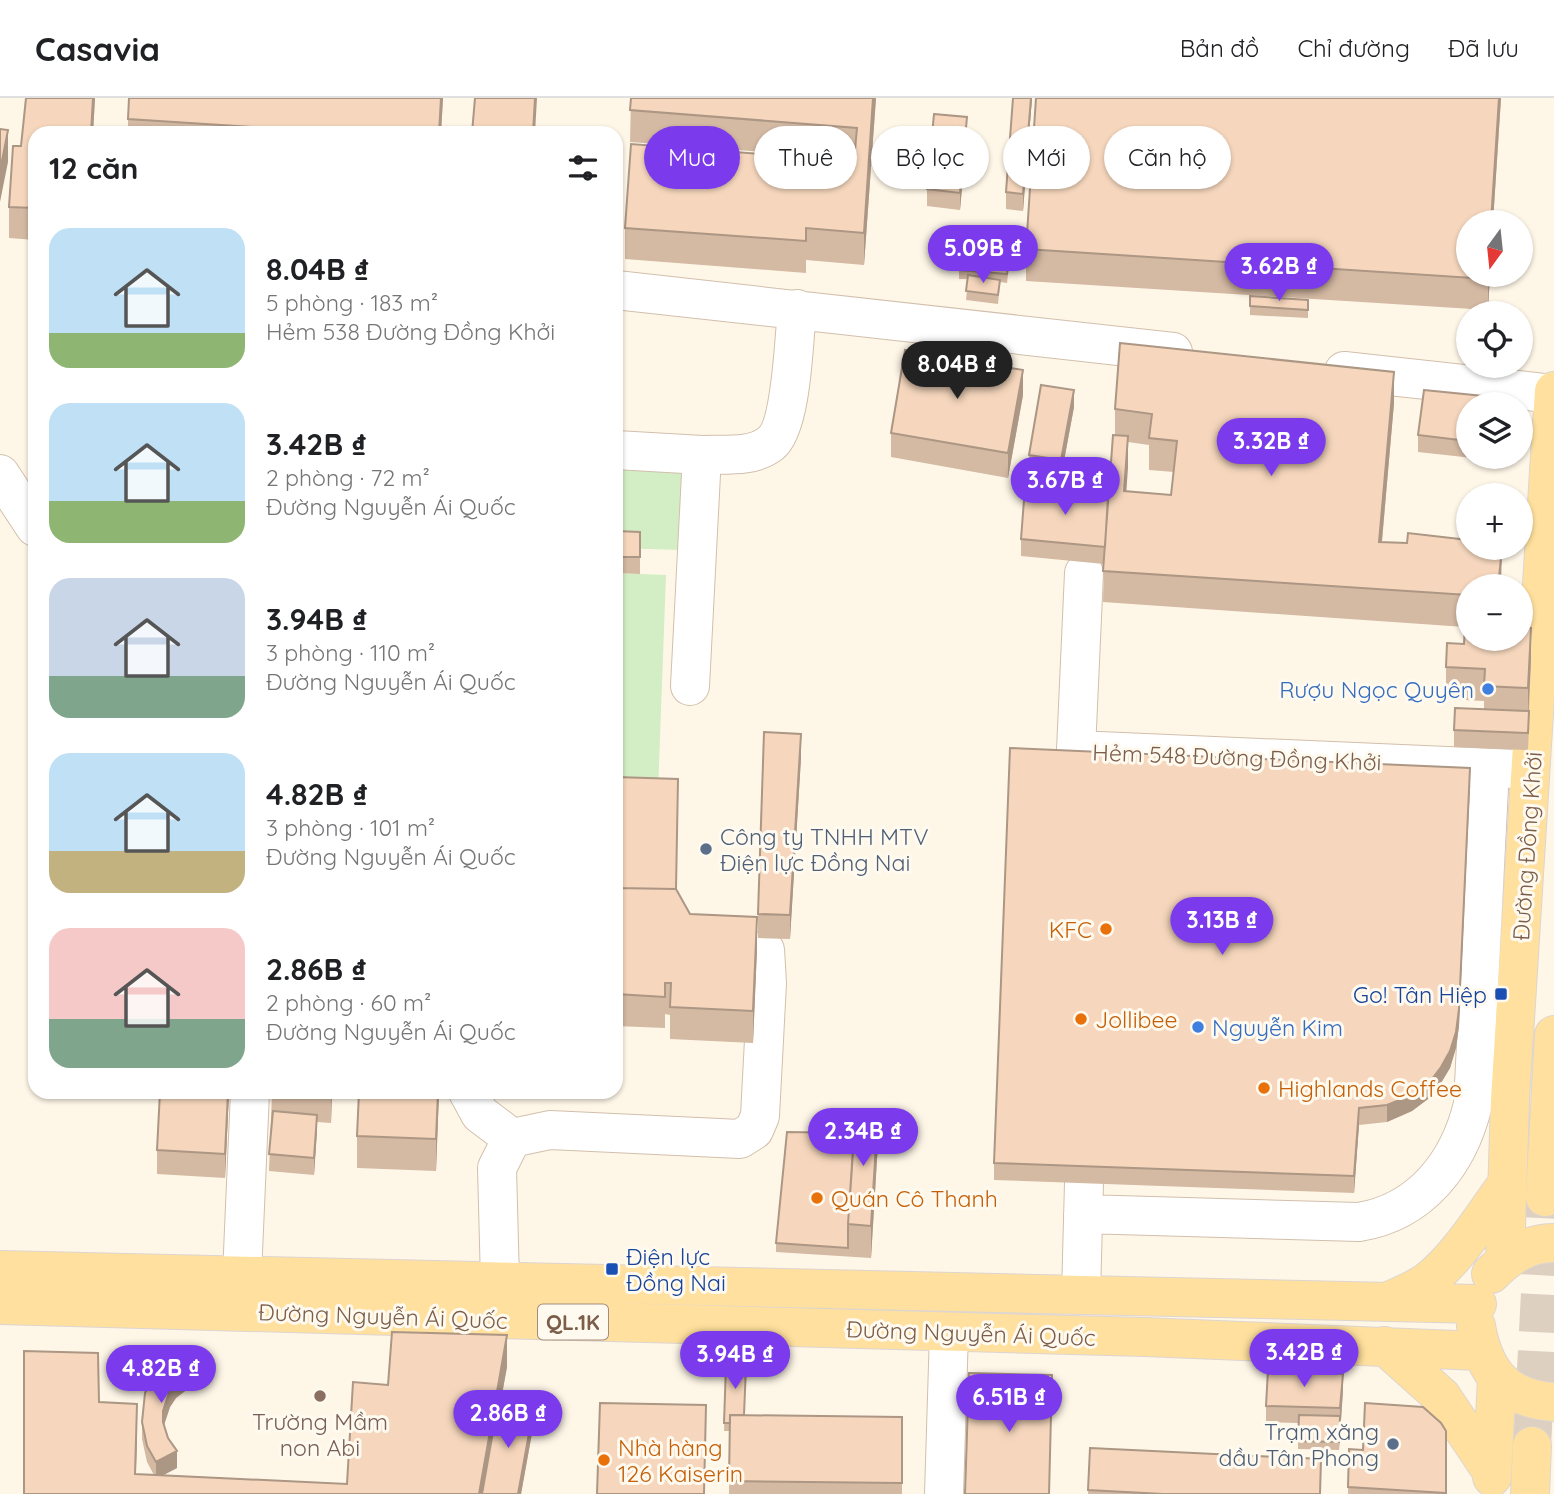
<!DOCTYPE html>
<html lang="vi">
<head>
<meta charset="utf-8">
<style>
	body { margin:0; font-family:Quicksand,sans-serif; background:#f6f6f6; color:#202124; height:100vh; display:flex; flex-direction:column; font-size:26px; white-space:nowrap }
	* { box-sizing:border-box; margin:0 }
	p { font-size:23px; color:#757577 }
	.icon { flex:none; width:38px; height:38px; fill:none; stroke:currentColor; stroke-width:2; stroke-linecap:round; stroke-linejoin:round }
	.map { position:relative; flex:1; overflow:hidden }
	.drawer { position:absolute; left:28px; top:28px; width:595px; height:973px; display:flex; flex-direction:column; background:#fff; border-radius:21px; box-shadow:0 2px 5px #0004 }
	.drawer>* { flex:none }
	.banner { position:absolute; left:644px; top:28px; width:665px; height:63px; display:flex; gap:14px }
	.needle { width:46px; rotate:195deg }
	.tools { position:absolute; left:1456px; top:112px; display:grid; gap:14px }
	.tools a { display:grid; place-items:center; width:77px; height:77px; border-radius:50%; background:#fff; box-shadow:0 2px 5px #0004; font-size:35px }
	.price { position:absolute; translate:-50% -60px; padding:0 16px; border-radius:24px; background:#7c3aed; color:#fff; font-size:23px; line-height:46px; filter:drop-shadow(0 2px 4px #0008) }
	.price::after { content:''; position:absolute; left:50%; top:42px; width:21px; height:16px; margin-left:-10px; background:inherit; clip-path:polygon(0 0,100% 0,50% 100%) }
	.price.current { background:#222; color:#fff }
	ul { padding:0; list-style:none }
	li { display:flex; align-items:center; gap:21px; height:175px; padding:0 21px }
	li span { display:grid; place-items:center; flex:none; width:196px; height:140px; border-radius:21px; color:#555 }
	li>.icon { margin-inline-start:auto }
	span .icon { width:84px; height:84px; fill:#fffc; stroke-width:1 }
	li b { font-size:30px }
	h2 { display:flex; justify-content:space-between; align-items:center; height:84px; padding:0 21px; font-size:30px }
	.chip { padding:0 24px; border-radius:32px; background:#fff; box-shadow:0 2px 5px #0004; font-size:24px; line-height:63px }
	.chip.current { background:#7c3aed; color:#fff }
	header { display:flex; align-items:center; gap:42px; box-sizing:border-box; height:98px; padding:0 35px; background:#fff; border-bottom:2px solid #e0e0e0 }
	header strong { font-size:33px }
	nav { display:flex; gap:38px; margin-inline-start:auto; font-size:24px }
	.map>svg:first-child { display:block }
	.green { fill:#d3eec4 }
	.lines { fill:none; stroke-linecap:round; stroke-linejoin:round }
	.major-tunnel { stroke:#ddd0c0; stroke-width:38; stroke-dasharray:38 19; stroke-linecap:butt }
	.minor-casing { stroke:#d2bfac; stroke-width:40 }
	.major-casing { stroke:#ddd5d0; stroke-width:40 }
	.minor { stroke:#fff; stroke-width:38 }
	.major { stroke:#ffe09e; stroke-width:38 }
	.wall { fill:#d4b9a3; fill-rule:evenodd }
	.shaded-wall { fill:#ac9684 }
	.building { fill:#f6d7bd; stroke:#ac9684; stroke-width:2 }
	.shop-dot { fill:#3f7fe0; stroke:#fffaf0; stroke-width:2.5 }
	.service-dot { fill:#5c6f8a; stroke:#fffaf0; stroke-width:2.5 }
	.food-dot { fill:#e8710a; stroke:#fffaf0; stroke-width:2.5 }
	.transit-dot { fill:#1a4fb4; stroke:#fffaf0; stroke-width:2.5 }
	.education-dot { fill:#8d6e63; stroke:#fffaf0; stroke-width:2.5 }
	.labels { text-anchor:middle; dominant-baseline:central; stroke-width:6; stroke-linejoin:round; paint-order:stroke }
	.shield { fill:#fffaf0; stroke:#a38c7b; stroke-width:2 }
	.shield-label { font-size:21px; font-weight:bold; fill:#7b5d49 }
	.shop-label { font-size:23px; fill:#366cbe; stroke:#fffaf0; text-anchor:end }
	.street-label { font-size:23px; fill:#7b5d49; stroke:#fffaf0 }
	.service-label { font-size:23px; fill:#4e5e75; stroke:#fffaf0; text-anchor:start }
	.food-label { font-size:23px; fill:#c56008; stroke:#fffaf0; text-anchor:start }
	.transit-label { font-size:23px; fill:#164399; stroke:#fffaf0; text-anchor:end }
	.education-label { font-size:23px; fill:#785e54; stroke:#fffaf0 }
</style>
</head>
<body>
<header>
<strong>Casavia</strong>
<nav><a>Bản đồ</a><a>Chỉ đường</a><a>Đã lưu</a></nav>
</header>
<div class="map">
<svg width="1554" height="1396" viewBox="0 0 1554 1396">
	<rect width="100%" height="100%" fill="#fef7e8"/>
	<!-- green -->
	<path class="green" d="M616 365 683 369 680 452 616 450Z
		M616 475 666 477 658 695 616 694Z"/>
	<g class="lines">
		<!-- major-tunnel -->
		<path class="major-tunnel" d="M1532 1348 1545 1099"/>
		<!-- minor casing -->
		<g class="minor-casing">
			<path id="minor" d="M616 192 1173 254
				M1344 273 1554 296
				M616 352 702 357
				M0 376 35 429
				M1084 475 1076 652 1516 671
				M690 588 702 357C725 356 751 360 770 346 792 330 794 239 797 211
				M468 994 480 1016 512 1040
				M1083 1116 1359 1124C1421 1114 1459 1065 1473 1006L1490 670
				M242 1177 250 994
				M500 1183 497 1070 512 1040 550 1032 740 1041 754 1032 760 1018 767 885 765 852
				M1081 1197 1084 1085
				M944 1396 949 1234"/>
		</g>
		<!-- major casing -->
		<g class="major-casing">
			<path id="major" d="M1545 1099 1554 937
				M1505 1161 1510 1002 1554 293
				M0 1172 1477 1206
				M1491 1176C1509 1158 1528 1145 1554 1145
				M1389 1203C1402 1197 1416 1192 1428 1183 1460 1158 1483 1118 1507 1086
				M0 1207 1145 1239 1480 1253
				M1476 1228C1484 1274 1505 1301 1554 1304
				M1385 1248 1442 1299 1492 1374
				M1492 1379 1497 1280
				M1530 1396 1532 1348"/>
		</g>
		<!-- minor -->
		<use href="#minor" class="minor"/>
		<!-- major -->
		<use href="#major" class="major"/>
	</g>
	<!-- wall -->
	<path class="wall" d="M26 0H95L93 35H35V142L9 140V109L13 48H21Z
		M443 0 441 35H128V21Z
		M631 0H876L864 167 806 162V175L625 161V130L854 63 855 61 630 44Z
		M1032 0 1023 113 1006 111V94Z
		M1501 0 1493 124H1468L1490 177 1488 212 1026 183V151Z
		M967 36 960 112 927 108V91Z
		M1009 168 1007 185 1000 184 998 206 966 202 968 181H959V172Z
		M1250 198 1308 202V220L1250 217Z
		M1023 297 1008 380 891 359V335Z
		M1394 305 1382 444 1502 477 1501 488H1468V541L1531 561 1529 613V629L1528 652 1454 649V632L1484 611V603L1446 601V569L1464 546 1465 529 1103 504 1104 466 1021 458V441L1108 398 1115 337V311ZM1128 344 1149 347V372L1174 374 1171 397 1126 394Z
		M1468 306V359H1509V364L1418 354V337Z
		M1074 309 1061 379 1029 373V357Z
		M616 433 640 434V476L616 475Z
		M801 660 790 841 758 840V816Z
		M616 679 676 792 690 816 757 851 753 945 670 941V917L665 916V930L616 928Z
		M1470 687 1459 928 1456 950 1450 970 1441 985 1432 998 1412 1013 1387 1024 1359 1027 1354 1095 994 1082V1065Z
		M229 994 225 1080 157 1076V1052Z
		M272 994H332L331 1025 317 1024 314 1077 269 1073Z
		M439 994 436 1073 357 1070V1038Z
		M878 1045 871 1160 776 1154V1145Z
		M726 1267 744 1317 902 1319V1396H729L730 1333H724Z
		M507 1269 499 1311 534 1324 521 1396H24L99 1304 137 1337 136 1376 154 1377 147 1364 142 1341V1324L193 1287 176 1300 170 1309 164 1327 177 1370 163 1377 347 1386 388 1287Z
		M1343 1292 1339 1352 1298 1351V1325L1266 1324V1308Z
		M1446 1333V1396H1348L1349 1351 1363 1352Z
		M1090 1350 1321 1361V1396H1088Z"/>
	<!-- shaded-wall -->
	<path class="shaded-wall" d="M93 0H95L93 35H91Z
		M441 0H443L441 35H439Z
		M535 0H537L535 35H533Z
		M873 0H876L864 167V135Z
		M1031 0H1032L1023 113V96Z
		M1499 0H1501L1493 124H1491Z
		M967 19V36L960 112V95Z
		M8 32V64L0 104V73Z
		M1488 177H1490L1488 212Z
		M1023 272V297L1008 380V355Z
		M1394 274V305L1379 475V444Z
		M1074 292V309L1061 379V362Z
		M1128 338V370L1124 425V393Z
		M1502 450 1501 488H1498Z
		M1531 530V561L1528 622V590Z
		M801 636V660L790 841V817Z
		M1470 670 1459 928 1456 950 1450 970 1441 985 1432 998 1412 1013 1387 1024V1007Z
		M757 819V851L753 945V913Z
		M228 994H229L225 1080V1056Z
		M331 994H332L331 1025Z
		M438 994H439L436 1073V1041Z
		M1359 1010V1027L1354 1095V1078Z
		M878 1013V1045L871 1160V1128Z
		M317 1017V1034L314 1077V1060Z
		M507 1237V1269L484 1396H479Z
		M193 1271V1287L176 1300 170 1309 163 1330V1313L170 1292 176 1283Z
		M1343 1276V1292L1339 1352 1340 1310Z
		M137 1306V1337L135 1396Z
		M534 1308V1324L521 1396H518Z
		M177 1353V1370L156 1381V1364Z"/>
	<!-- building -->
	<path class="building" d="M26 0H93L91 35H35V110L9 109 13 48H21Z
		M129 0H441L439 35H344L128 21Z
		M475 0H535L533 35H472Z
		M631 0H873L864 135 806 130V143L625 130 631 46 854 63 857 30 630 12Z
		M1013 0H1031L1023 96 1006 94Z
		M1036 0H1499L1491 124H1468V177H1488V181L1026 151Z
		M934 16 967 19 960 95 927 91Z
		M0 31 8 32 0 73Z
		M960 155 1009 159 1007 176 959 172Z
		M968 177 1000 182 998 197 966 193Z
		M1250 198 1308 202V212L1250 208Z
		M1120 245 1394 274 1379 444 1407 445 1408 435 1468 442V450H1502L1498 488H1468V497L1103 473 1113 337 1128 338 1124 393 1171 397 1177 343 1149 340 1152 316 1115 311Z
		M905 252 1023 272 1008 355 891 335Z
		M1041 287 1074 292 1061 362 1029 357Z
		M1424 292 1513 301 1512 306H1468V343L1418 337Z
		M1025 389 1108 398 1105 449 1021 441Z
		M616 433 640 434V459H616Z
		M1465 526H1468V541H1521V529L1531 530 1528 590 1484 588 1485 571 1446 569 1447 545 1464 546Z
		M1455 610 1529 613 1528 635 1454 632Z
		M764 634 801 636 790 817 758 816Z
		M1010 650 1470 670 1459 911 1456 934 1450 953 1441 969 1432 981 1412 997 1387 1007 1359 1010 1354 1078 994 1065Z
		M616 679 678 681 676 791 616 790Z
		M616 790 676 791 690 816 757 819 753 913 670 909 671 885H665V899L616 896Z
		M160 994H228L225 1056 157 1052Z
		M272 994H331V1000L272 997Z
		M359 994H438L436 1041 357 1038Z
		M856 1012 878 1013 871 1128 848 1126Z
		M273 1013 317 1017 314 1060 269 1056Z
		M787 1034 854 1035 848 1126V1150L776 1145Z
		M392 1234 507 1237 479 1396H24V1253L98 1255 99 1304 137 1306 135 1376 347 1386 353 1284 388 1287Z
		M178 1252 193 1271 176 1283 170 1292 163 1313V1324L168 1340 177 1353 156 1364 147 1348 142 1324 145 1295 153 1277 165 1262Z
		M726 1267 746 1268 744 1317H730V1325H724Z
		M1268 1272 1343 1276 1340 1310 1266 1308Z
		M969 1275 1052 1277 1049 1396H965Z
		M513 1303 534 1308 518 1396H482L497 1311 512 1314Z
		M600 1305 706 1307 704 1396H597Z
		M1365 1305 1423 1309 1441 1325 1446 1333V1395L1348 1389 1349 1351 1363 1352Z
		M730 1317 902 1319V1385L729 1383Z
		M1299 1317 1340 1318 1339 1344 1298 1343Z
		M1090 1350 1321 1361 1320 1396H1163L1088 1392Z"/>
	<!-- markers -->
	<g class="shop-dot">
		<circle cx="1488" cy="591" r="7"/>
		<circle cx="1198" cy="929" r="7"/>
	</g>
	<g class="service-dot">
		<circle cx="706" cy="751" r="7"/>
		<circle cx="1393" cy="1346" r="7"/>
	</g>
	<g class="food-dot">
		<circle cx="1106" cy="831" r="7"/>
		<circle cx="1081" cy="921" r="7"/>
		<circle cx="1264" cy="990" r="7"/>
		<circle cx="817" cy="1100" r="7"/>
		<circle cx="604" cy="1362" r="7"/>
	</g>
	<g class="transit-dot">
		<rect x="1494" y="889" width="14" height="14" rx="3.5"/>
		<rect x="605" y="1164" width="14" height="14" rx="3.5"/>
	</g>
	<circle class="education-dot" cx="320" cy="1298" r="7"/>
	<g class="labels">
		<!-- shield labels -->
		<rect class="shield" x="538" y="1206.5" width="70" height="35" rx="5"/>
		<g class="shield-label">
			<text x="573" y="1224">QL.1K</text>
		</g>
		<!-- shop labels -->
		<g class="shop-label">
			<text x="1474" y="591">Rượu Ngọc Quyên</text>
			<text x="1212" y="929" text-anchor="start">Nguyễn Kim</text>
		</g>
		<!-- street labels -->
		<g class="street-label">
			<text transform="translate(1237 659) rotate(2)">Hẻm 548 Đường Đồng Khởi</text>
			<text transform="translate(1527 748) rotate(-86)">Đường Đồng Khởi</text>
			<text transform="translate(383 1218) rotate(2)">Đường Nguyễn Ái Quốc</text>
			<text transform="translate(971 1235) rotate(2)">Đường Nguyễn Ái Quốc</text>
		</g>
		<!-- service labels -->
		<g class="service-label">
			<text x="720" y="738">Công ty TNHH MTV<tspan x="720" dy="26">Điện lực Đồng Nai</tspan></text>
			<text x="1379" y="1333" text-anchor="end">Trạm xăng<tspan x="1379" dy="26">dầu Tân Phong</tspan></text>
		</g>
		<!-- food labels -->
		<g class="food-label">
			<text x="1092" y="831" text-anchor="end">KFC</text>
			<text x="1095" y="921">Jollibee</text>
			<text x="1278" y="990">Highlands Coffee</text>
			<text x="831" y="1100">Quán Cô Thanh</text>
			<text x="618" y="1349">Nhà hàng<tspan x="618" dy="26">126 Kaiserin</tspan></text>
		</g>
		<!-- transit labels -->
		<g class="transit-label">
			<text x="1487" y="896">Go! Tân Hiệp</text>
			<text x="626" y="1158" text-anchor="start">Điện lực<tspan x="626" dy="26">Đồng Nai</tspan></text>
		</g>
		<!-- education labels -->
		<g class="education-label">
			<text x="320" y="1323">Trường Mầm<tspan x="320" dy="26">non Abi</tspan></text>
		</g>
	</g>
</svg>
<div class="tools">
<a><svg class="needle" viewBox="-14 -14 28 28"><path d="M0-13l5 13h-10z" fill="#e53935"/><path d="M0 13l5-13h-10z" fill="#757577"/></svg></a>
<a><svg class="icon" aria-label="locate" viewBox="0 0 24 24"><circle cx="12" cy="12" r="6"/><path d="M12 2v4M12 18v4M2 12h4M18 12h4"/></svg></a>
<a><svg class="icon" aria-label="layers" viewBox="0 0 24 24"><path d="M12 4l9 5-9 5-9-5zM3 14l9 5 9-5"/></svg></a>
<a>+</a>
<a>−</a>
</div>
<b class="price" style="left:983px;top:187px">5.09B ₫</b>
<b class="price" style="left:1279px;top:205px">3.62B ₫</b>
<b class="price current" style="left:957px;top:303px">8.04B ₫</b>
<b class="price" style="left:1271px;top:380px">3.32B ₫</b>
<b class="price" style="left:1065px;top:419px">3.67B ₫</b>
<b class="price" style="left:1222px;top:859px">3.13B ₫</b>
<b class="price" style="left:863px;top:1070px">2.34B ₫</b>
<b class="price" style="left:1304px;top:1291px">3.42B ₫</b>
<b class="price" style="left:735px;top:1293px">3.94B ₫</b>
<b class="price" style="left:161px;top:1307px">4.82B ₫</b>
<b class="price" style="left:1009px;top:1336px">6.51B ₫</b>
<b class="price" style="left:508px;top:1352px">2.86B ₫</b>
<div class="banner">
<a class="chip current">Mua</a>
<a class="chip">Thuê</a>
<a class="chip">Bộ lọc</a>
<a class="chip">Mới</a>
<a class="chip">Căn hộ</a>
</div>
<section class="drawer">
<h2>12 căn<svg class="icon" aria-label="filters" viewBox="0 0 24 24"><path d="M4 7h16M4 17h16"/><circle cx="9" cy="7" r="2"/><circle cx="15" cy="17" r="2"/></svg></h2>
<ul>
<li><span style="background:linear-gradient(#bfe0f5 75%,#8fb573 0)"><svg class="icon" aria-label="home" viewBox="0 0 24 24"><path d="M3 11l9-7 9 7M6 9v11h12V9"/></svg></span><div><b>8.04B ₫</b><p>5 phòng · 183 m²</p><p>Hẻm 538 Đường Đồng Khởi</p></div></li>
<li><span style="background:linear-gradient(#bfe0f5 70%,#8fb573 0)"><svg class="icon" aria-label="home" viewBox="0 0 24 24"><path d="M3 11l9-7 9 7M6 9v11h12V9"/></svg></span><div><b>3.42B ₫</b><p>2 phòng · 72 m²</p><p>Đường Nguyễn Ái Quốc</p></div></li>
<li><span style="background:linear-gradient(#c9d6e8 70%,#7fa58c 0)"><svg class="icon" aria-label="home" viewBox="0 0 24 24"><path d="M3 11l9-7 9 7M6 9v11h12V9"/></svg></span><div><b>3.94B ₫</b><p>3 phòng · 110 m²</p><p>Đường Nguyễn Ái Quốc</p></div></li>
<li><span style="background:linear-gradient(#bfe0f5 70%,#c2b280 0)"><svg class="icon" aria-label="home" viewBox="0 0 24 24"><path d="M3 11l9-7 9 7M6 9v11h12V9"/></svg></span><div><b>4.82B ₫</b><p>3 phòng · 101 m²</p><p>Đường Nguyễn Ái Quốc</p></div></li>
<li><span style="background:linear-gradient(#f6c9c9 65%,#7fa58c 0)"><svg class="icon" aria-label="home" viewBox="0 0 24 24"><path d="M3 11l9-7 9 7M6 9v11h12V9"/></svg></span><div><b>2.86B ₫</b><p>2 phòng · 60 m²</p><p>Đường Nguyễn Ái Quốc</p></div></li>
</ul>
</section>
</div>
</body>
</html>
